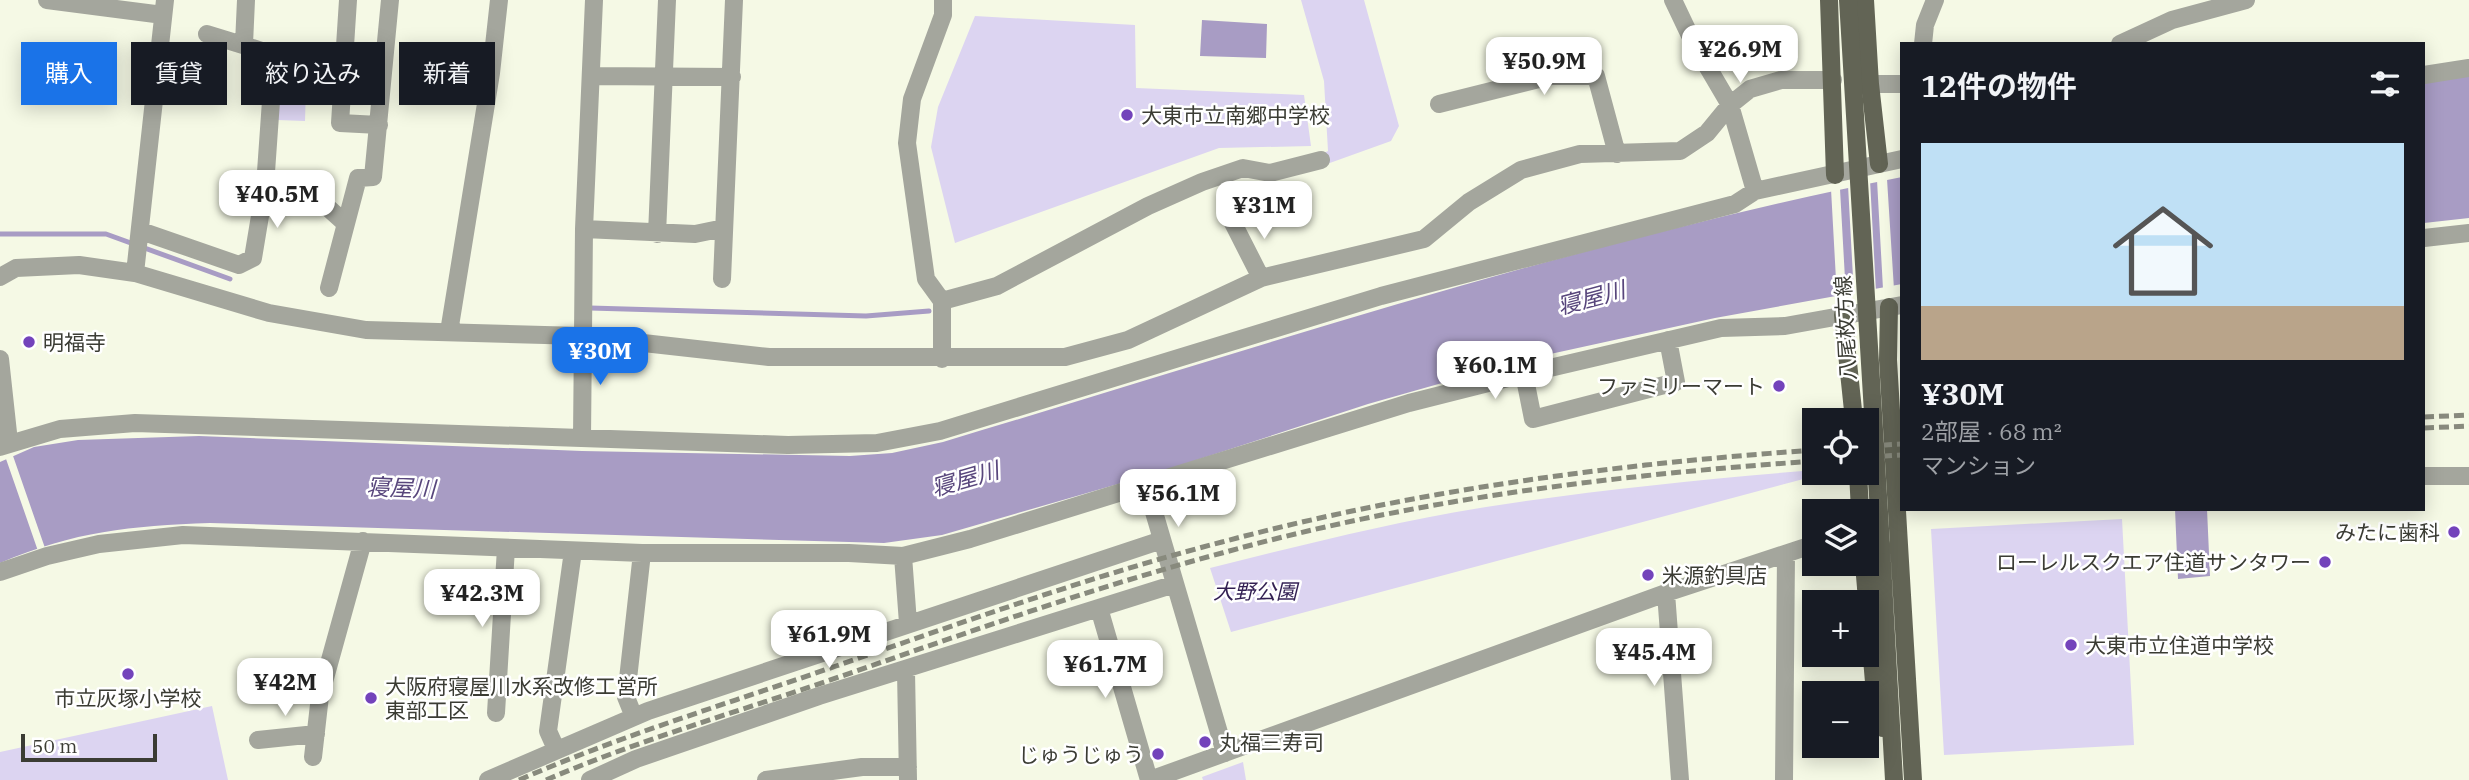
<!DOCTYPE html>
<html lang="ja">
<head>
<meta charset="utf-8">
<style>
	body { margin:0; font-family:"IBM Plex Serif","Noto Sans JP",serif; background:#242831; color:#f1f3f6; height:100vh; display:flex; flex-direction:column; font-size:26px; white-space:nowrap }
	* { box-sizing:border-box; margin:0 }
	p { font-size:23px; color:#9ea1a6 }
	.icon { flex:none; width:38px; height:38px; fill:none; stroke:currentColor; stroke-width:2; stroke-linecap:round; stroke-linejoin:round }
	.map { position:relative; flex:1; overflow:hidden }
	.sheet { position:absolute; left:1900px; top:42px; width:525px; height:469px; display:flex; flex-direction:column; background:#171b24; border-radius:0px; box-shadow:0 4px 18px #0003 }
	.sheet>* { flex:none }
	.top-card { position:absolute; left:21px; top:42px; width:665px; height:63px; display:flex; gap:14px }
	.tools { position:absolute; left:1802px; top:408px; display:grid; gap:14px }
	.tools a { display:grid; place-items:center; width:77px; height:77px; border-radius:0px; background:#171b24; box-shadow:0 4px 18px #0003; font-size:35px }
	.scale { position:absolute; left:21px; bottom:18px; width:136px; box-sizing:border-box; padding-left:7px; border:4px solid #3b3c34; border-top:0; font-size:19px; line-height:24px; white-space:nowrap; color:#3b3c34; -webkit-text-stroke:5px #fff; paint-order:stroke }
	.price { position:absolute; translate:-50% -60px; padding:0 16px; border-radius:14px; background:#fff; color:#222; font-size:23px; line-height:46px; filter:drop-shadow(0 2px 4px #0008) }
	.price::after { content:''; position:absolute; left:50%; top:42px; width:21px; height:16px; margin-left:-10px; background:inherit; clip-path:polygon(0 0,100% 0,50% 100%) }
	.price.selected { background:#1a73e8; color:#fff }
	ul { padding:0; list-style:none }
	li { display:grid; align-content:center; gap:14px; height:371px; padding:0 21px }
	li span { display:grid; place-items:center; height:217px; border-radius:0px; color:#555 }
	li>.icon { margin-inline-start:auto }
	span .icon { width:126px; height:126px; fill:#fffc; stroke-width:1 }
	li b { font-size:30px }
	h2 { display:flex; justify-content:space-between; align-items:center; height:84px; padding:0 21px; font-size:30px }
	.chip { padding:0 24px; border-radius:0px; background:#171b24; box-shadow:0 4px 18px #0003; font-size:24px; line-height:63px }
	.chip.selected { background:#1a73e8; color:#fff }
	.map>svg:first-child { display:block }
	.green { fill:#dcd4f1 }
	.water { fill:#a89cc4 }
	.pier { fill:#f5f9e5 }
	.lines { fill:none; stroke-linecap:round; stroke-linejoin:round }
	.stream { stroke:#a89cc4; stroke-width:5 }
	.minor { stroke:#a4a69d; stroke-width:18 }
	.major { stroke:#626455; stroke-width:18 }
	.rail { stroke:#888a7d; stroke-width:5; stroke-dasharray:10 5; stroke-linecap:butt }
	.major-bridge { stroke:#626455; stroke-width:18 }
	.poi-dot { fill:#7343bb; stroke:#fff; stroke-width:2.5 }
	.labels { text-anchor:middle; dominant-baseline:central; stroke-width:5; stroke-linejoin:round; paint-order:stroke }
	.poi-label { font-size:21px; fill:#3b3c34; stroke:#fff; text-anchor:start }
	.street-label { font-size:21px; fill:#3b3c34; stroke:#fff }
	.park-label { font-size:21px; font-style:italic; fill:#321f52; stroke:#fff }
	.water-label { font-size:23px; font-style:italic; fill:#58467c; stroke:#fff }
</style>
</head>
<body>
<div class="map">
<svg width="2469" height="780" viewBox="0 0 2469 780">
	<rect width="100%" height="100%" fill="#f5f9e5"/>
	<!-- green -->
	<path class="green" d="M1301 0H1364L1399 126 1391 141 1327 164 1324 153 1328 151 1324 81Z
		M975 16 1135 25 1136 88 1304 95 1311 146 1219 148 955 243 931 147 938 107Z
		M279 86 306 87 305 121 278 120Z
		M1815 470 1826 473 1231 632 1210 568C1302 545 1393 522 1486 507 1595 490 1705 479 1815 470Z
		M2122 519 2134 745 1944 755 1931 529Z
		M212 706 228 780H0V752Z
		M1243 762 1246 780H1203L1202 777Z"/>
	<!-- water -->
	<path class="water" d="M1202 20 1267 24 1266 58 1200 56Z
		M2469 73V218L2424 223V81Z
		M1902 177V284L1715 318 1523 360 1368 404 1163 471 942 535 884 543 210 523C130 526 75 531 0 563V462L34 447 78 440 199 436 582 451 850 456 892 453 943 442C1260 347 1577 241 1902 177Z
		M2175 509H2207L2210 576 2178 579Z"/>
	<!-- pier -->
	<path class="pier" d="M1887 179 1894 289H1883L1877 180Z
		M1870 180 1876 292 1854 296 1848 185Z
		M1831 189H1840L1846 297 1837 298Z
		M12 453 45 548 38 551 5 456Z"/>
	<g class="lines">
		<!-- stream -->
		<path class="stream" d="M0 234H106L230 279
			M590 308 866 316 929 311"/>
		<!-- minor -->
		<path class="minor" d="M47 0 163 15
			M348 0 340 123 379 125
			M1673 0 1693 42 1730 105 1755 191
			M207 34 262 51 344 55
			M244 44 246 0
			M1923 44 1925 25 1935 0
			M2120 44 2172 20 2246 0
			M2424 75 2469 68
			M591 76 732 77
			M1870 84H1902
			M1439 104 1551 76H1596L1617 154
			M247 181 316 197 345 223
			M1232 221 1261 278
			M584 229 695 234 724 228
			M141 231 239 265 253 258 265 186 271 101 262 51
			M657 234 667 0
			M2424 238 2469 233
			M135 273 165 0
			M0 277 16 268 79 265 135 273 269 313 366 330 581 336 769 357H1065L1128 340 1261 278 1424 239 1469 202 1521 170 1580 154 1680 151 1707 133 1730 105 1750 89 1781 80H1833
			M722 279 734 0
			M329 288 358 178 373 177 390 0
			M942 301 997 286 1148 206 1202 182 1243 168 1270 173 1321 160
			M449 332 491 73 499 0
			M0 359 9 442
			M942 359V301L926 279 907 143 912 99 943 15V0
			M1524 374 1533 419 1676 382 1668 340
			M582 438 584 229 594 0
			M0 447 60 429 135 423 788 445 877 443 940 431 1381 296 1735 204 1755 191 1902 159
			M2424 476H2469
			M1146 485 1225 753
			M903 556 908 623
			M0 572 47 556 99 544 183 535 642 553H849L903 556 970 539 1409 403 1524 374 1721 328 1785 326 1902 305
			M1666 593 1680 780
			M1099 608 1149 780
			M906 671 908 780
			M496 713 506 548
			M634 717 626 697 642 553
			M258 740 316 734
			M556 749 548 731 573 551
			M313 757 320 696 363 541
			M488 780 648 711 1162 540
			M590 780 636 759 819 696 1175 584
			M766 780 862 767H908
			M1150 780 1666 593 1815 544
			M1784 780 1786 554"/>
		<!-- major -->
		<path class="major" d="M1829 0 1835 175
			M1865 0 1870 84 1879 164
			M1889 307 1888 360 1913 780
			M1843 315 1854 420
			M1858 472 1860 511
			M1881 545 1894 780
			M1864 564 1875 694 1883 728"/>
		<!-- rail -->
		<path class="rail" d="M2424 417 2469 415
			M2424 428 2469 426
			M1867 446 1902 444
			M1867 457 1902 455
			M519 780C622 735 730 703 836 666 964 622 1091 576 1222 542 1416 490 1615 464 1815 450
			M546 780C641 739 741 711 839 677 966 633 1092 588 1222 553 1415 499 1615 475 1815 461"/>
		<!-- major-bridge -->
		<path class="major-bridge" d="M1848 0 1881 545"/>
	</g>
	<!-- markers -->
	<g class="poi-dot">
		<circle cx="1127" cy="115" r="7"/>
		<circle cx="29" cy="342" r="7"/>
		<circle cx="1779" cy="386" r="7"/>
		<circle cx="2454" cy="532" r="7"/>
		<circle cx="2325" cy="562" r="7"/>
		<circle cx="1648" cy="575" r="7"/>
		<circle cx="2071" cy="645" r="7"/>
		<circle cx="128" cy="674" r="7"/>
		<circle cx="371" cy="698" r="7"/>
		<circle cx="1205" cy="742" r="7"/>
		<circle cx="1158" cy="754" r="7"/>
	</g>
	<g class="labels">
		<!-- poi labels -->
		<g class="poi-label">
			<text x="1141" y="115">大東市立南郷中学校</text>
			<text x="43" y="342">明福寺</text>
			<text x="1765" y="386" text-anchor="end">ファミリーマート</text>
			<text x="2440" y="532" text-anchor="end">みたに歯科</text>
			<text x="2311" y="562" text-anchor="end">ローレルスクエア住道サンタワー</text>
			<text x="1662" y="575">米源釣具店</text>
			<text x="2085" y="645">大東市立住道中学校</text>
			<text x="385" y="686">大阪府寝屋川水系改修工営所<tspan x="385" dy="24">東部工区</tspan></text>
			<text x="128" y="698" text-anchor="middle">市立灰塚小学校</text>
			<text x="1219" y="742">丸福三寿司</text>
			<text x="1144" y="754" text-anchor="end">じゅうじゅう</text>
		</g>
		<!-- street labels -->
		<g class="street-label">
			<text transform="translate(1845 328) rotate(-93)">八尾枚方線</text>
		</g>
		<!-- park labels -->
		<g class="park-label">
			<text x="1255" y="591">大野公園</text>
		</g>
		<!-- water labels -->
		<g class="water-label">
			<text transform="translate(1591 297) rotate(-15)">寝屋川</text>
			<text transform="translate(965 478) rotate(-16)">寝屋川</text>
			<text transform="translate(401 487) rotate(2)">寝屋川</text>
		</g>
	</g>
</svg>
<div class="tools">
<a><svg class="icon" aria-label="locate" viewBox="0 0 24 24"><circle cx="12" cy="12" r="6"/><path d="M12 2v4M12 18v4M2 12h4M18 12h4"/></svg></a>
<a><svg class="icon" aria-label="layers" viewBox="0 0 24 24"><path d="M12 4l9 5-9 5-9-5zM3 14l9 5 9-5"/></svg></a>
<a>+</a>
<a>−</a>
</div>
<div class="scale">50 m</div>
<b class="price" style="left:1740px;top:85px">¥26.9M</b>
<b class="price" style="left:1544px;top:97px">¥50.9M</b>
<b class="price" style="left:277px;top:230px">¥40.5M</b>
<b class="price" style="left:1264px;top:241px">¥31M</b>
<b class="price selected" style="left:600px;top:387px">¥30M</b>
<b class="price" style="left:1495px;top:401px">¥60.1M</b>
<b class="price" style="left:1178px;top:529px">¥56.1M</b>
<b class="price" style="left:482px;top:629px">¥42.3M</b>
<b class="price" style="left:829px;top:670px">¥61.9M</b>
<b class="price" style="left:1654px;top:688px">¥45.4M</b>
<b class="price" style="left:1105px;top:700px">¥61.7M</b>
<b class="price" style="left:285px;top:718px">¥42M</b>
<div class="top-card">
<a class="chip selected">購入</a>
<a class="chip">賃貸</a>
<a class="chip">絞り込み</a>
<a class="chip">新着</a>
</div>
<section class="sheet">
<h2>12件の物件<svg class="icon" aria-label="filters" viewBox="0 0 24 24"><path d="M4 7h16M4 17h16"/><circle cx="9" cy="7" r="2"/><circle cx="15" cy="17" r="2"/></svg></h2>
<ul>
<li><span style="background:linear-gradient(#bfe0f5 75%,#b9a48a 0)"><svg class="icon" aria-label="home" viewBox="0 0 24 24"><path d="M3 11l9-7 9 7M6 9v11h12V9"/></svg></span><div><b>¥30M</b><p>2部屋 · 68 m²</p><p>マンション</p></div></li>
</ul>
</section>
</div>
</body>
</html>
